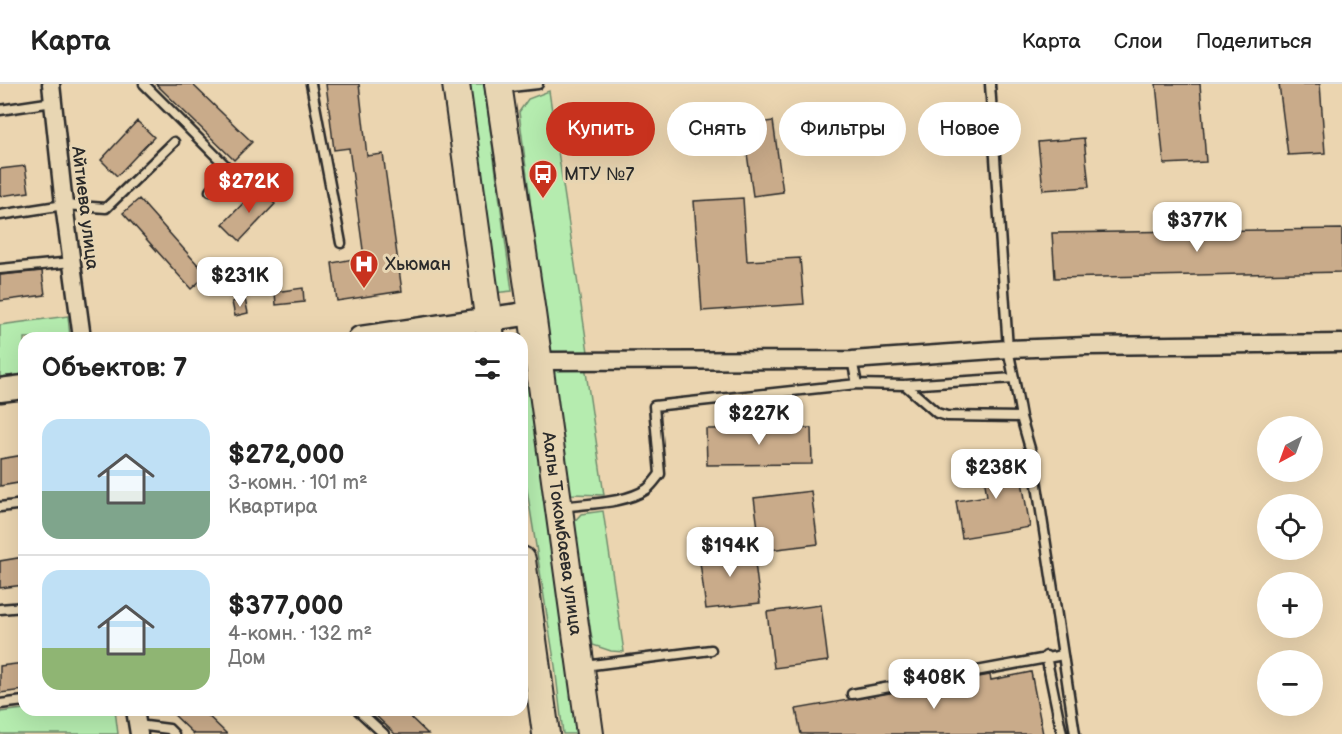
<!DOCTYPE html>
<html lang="ru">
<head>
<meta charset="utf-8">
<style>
	body { margin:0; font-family:"Balsamiq Sans",sans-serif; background:#f2f2f2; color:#222; height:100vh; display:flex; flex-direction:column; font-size:22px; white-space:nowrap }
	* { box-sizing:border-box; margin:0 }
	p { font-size:20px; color:#767676 }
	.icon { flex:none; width:33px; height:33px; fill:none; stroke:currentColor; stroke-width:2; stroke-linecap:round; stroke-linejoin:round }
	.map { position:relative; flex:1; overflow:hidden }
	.side { position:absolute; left:18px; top:248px; width:510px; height:384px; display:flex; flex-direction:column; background:#fff; border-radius:18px; box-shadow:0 6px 24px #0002 }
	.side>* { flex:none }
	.banner { position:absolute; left:546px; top:18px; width:570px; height:54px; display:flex; gap:12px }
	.needle { width:39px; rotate:221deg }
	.tools { position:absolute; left:1257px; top:332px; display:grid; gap:12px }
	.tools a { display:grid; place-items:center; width:66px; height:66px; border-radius:50%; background:#fff; box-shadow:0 6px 24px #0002; font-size:30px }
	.price { position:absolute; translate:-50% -51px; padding:0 14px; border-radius:12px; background:#fff; color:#222; font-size:20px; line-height:39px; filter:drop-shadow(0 2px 3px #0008) }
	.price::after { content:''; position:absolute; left:50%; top:36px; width:18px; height:14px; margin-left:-9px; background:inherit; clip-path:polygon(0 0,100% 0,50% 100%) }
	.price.active { background:#c8321e; color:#fff }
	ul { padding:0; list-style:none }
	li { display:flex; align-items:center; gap:18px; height:150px; padding:0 24px }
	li+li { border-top:2px solid #e0e0e0 }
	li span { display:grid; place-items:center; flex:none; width:168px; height:120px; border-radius:18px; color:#555 }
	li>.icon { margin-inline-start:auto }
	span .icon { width:72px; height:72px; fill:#fffc; stroke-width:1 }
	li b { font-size:26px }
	h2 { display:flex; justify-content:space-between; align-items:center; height:72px; padding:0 24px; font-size:26px }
	.pill { padding:0 21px; border-radius:27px; background:#fff; box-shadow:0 6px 24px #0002; font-size:21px; line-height:54px }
	.pill.active { background:#c8321e; color:#fff }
	header { display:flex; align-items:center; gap:36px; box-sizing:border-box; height:84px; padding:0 30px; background:#fff; border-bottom:2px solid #e0e0e0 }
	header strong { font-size:28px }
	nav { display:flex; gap:33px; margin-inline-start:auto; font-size:21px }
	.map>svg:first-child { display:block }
	.green { fill:#b5ecaf; stroke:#708c6d; stroke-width:1.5 }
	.building { fill:#c9ab8a; stroke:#2b2b2b; stroke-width:1.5 }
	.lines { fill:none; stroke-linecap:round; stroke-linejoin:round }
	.service-casing { stroke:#2b2b2b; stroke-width:13 }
	.minor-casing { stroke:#2b2b2b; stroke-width:21 }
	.secondary-casing { stroke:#2b2b2b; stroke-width:27 }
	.primary-casing { stroke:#2b2b2b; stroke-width:30 }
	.service { stroke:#e8d6b3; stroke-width:8 }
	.minor { stroke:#e8d6b3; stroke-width:16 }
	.secondary { stroke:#e8d6b3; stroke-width:22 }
	.primary { stroke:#e8d6b3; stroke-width:26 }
	.labels { text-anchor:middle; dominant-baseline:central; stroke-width:6; stroke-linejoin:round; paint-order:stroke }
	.poi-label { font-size:18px; fill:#2b2b2b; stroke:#e8d6b3; text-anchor:start }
	.street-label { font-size:18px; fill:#2b2b2b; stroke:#e8d6b3 }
</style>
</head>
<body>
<header>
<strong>Карта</strong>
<nav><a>Карта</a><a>Слои</a><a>Поделиться</a></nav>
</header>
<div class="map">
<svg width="1342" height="650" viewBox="0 0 1342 650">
	<rect width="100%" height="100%" fill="#ebd5b0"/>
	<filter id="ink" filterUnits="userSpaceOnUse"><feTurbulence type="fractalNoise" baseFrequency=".0167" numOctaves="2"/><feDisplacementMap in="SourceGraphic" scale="12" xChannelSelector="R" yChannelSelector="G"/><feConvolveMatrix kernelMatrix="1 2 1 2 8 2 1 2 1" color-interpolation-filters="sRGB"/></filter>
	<g filter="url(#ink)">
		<!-- green -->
		<path class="green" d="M465 0H484L512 207 493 209Z
			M549 7 588 268H549L519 28 528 15Z
			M68 232 70 253 24 254V290L0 293V241Z
			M522 257 524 259 579 650H563L555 582 522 374Z
			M585 281 604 411 571 410 552 282Z
			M603 427 624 568 611 567 593 561 573 439 581 430Z
			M24 625 115 626 118 650H0V628Z"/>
		<!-- building -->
		<path class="building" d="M156 0H192L252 58 234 76Z
			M326 0H359L367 72 383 70 402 207 337 217 332 179 364 173 349 64 334 66Z
			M1156 0H1200L1206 78 1164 80Z
			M1279 0H1320L1325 69 1288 71Z
			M706 28 708 58 679 61 676 30Z
			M137 37 154 53 117 92 101 76Z
			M773 37 783 108 753 112 743 41Z
			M1084 54 1089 103 1043 106 1038 58Z
			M25 82 29 108 0 112V85Z
			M258 104 275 120 240 157 223 140Z
			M743 114 747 177 800 174 804 220 702 227 694 117Z
			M139 115 207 191 191 205 123 129Z
			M1342 145V188L1055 194 1052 149Z
			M42 187 45 211 0 217V191Z
			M303 204 304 218 276 221 275 208Z
			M245 215 248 229 235 232 232 218Z
			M811 344 812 380 707 381 706 345Z
			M1017 369 1030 443 962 454 956 417 987 412 981 375Z
			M24 371V398L0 402V375Z
			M811 407 818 460 761 467 754 414Z
			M753 463 760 519 706 525 699 470Z
			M24 473V501L0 504V477Z
			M821 521 828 577 774 584 767 528Z
			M24 579V606L0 609V582Z
			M1031 588 1043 650H801L796 625 990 591 991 596Z
			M169 626H202L227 650H194Z
			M370 626H403L428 650H395Z"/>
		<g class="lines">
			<!-- service casing -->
			<g class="service-casing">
				<path id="service" d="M144 0 228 84 210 107
					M311 0 341 159
					M502 4 538 0
					M0 26 53 18
					M0 131 64 121 106 124 174 58
					M0 185 72 178
					M852 276 857 300 905 301 1014 294 1008 265 990 0
					M1014 294 1021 333 1033 375 1063 571
					M905 301 937 329 947 332 1021 333
					M0 423 24 420
					M562 423C589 419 624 420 647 405 652 401 656 395 660 390L654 322 857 300
					M0 525 24 523
					M1046 572 1062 650
					M584 582 711 566
					M852 610 1063 571 1075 650
					M0 620 24 617
					M358 626 384 650
					M138 641 169 645 174 650"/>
			</g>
			<!-- minor casing -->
			<g class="minor-casing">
				<path id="minor" d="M51 0 64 121 82 254
					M538 277 852 276 1008 265 1087 262 1342 259
					M135 626 139 650"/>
			</g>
			<!-- secondary casing -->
			<g class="secondary-casing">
				<path id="secondary" d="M360 254 532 229
					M0 306 24 303"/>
			</g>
			<!-- primary casing -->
			<g class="primary-casing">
				<g id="primary">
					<path d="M456 0 491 254"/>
					<path id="s1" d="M498 0 532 229 590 650"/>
					<path d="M522 476 546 650"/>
				</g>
			</g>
			<!-- service -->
			<use href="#service" class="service"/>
			<!-- minor -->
			<use href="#minor" class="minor"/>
			<!-- secondary -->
			<use href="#secondary" class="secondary"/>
			<!-- primary -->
			<use href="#primary" class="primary"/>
		</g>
	</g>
	<!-- icons -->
	<defs>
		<g id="bus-pin" transform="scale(1.5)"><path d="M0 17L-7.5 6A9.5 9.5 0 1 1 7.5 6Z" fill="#c8321e" stroke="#e8d6b3"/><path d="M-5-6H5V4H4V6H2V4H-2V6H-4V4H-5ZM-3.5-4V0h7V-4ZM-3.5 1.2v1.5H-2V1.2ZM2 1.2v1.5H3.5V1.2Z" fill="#fff"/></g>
		<g id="hospital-pin" transform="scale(1.5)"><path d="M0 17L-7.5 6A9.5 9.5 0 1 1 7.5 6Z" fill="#c8321e" stroke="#e8d6b3"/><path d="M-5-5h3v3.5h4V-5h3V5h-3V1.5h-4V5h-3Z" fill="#fff"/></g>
	</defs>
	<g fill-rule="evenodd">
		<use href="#bus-pin" x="543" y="90"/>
		<use href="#hospital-pin" x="364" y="180"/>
	</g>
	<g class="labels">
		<!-- poi labels -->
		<g class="poi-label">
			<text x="564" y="90">МТУ №7</text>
			<text x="385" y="180">Хьюман</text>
		</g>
		<!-- street labels -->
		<g class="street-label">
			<text transform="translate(85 124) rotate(83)">Айтиева улица</text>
			<text stroke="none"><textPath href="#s1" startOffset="454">Аалы Токомбаева улица</textPath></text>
		</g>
	</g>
</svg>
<div class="tools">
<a><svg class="needle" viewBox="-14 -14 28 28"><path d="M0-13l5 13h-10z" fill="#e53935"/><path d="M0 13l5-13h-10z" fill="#767676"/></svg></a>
<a><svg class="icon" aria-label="locate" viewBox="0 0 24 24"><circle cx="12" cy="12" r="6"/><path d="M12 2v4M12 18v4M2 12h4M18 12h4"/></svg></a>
<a>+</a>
<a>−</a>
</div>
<b class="price active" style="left:249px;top:130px">$272K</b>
<b class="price" style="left:1197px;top:169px">$377K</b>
<b class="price" style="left:240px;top:224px">$231K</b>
<b class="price" style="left:759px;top:362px">$227K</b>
<b class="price" style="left:996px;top:416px">$238K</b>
<b class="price" style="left:730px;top:494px">$194K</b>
<b class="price" style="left:934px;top:626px">$408K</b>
<div class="banner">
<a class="pill active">Купить</a>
<a class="pill">Снять</a>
<a class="pill">Фильтры</a>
<a class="pill">Новое</a>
</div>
<section class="side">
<h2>Объектов: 7<svg class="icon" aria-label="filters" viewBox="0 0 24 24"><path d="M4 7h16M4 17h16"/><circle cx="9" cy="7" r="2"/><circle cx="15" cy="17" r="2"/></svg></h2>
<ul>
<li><span style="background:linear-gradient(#bfe0f5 60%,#7fa58c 0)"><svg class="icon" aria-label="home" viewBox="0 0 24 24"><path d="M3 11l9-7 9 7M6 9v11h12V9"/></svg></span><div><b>$272,000</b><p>3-комн. · 101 m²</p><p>Квартира</p></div></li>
<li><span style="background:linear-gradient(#bfe0f5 65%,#8fb573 0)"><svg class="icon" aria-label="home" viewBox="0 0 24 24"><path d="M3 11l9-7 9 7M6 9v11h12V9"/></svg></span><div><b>$377,000</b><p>4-комн. · 132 m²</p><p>Дом</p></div></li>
</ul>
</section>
</div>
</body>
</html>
